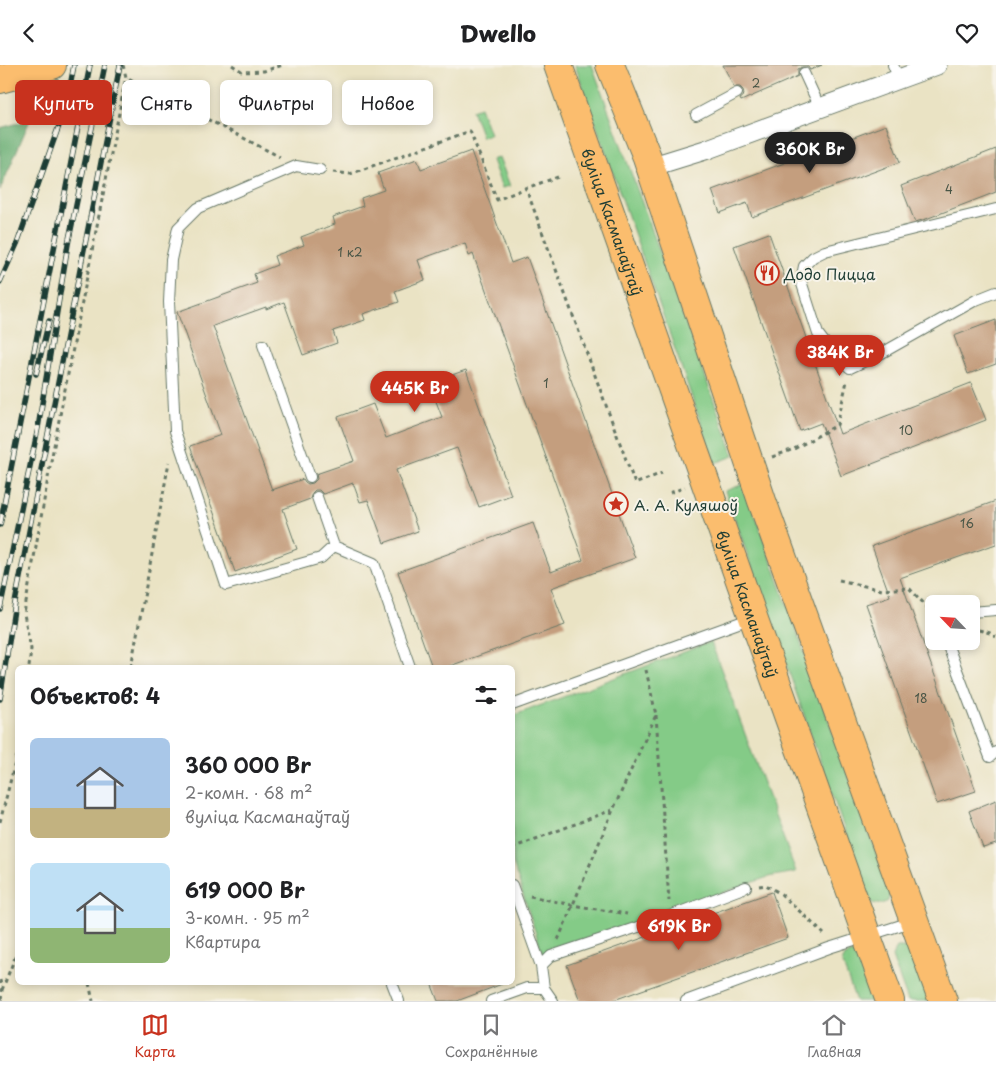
<!DOCTYPE html>
<html lang="ru">
<head>
<meta charset="utf-8">
<style>
	body { margin:0; font-family:"Playpen Sans",sans-serif; background:#f6f6f6; color:#202124; height:100vh; display:flex; flex-direction:column; font-size:19px; white-space:nowrap }
	* { box-sizing:border-box; margin:0 }
	p { font-size:16px; color:#757577 }
	.icon { flex:none; width:28px; height:28px; fill:none; stroke:currentColor; stroke-width:2; stroke-linecap:round; stroke-linejoin:round }
	.map { position:relative; flex:1; overflow:hidden }
	.side { position:absolute; left:15px; top:600px; width:500px; height:320px; display:flex; flex-direction:column; background:#fff; border-radius:8px; box-shadow:0 2px 8px #0003 }
	.side>* { flex:none }
	.hud { position:absolute; left:15px; top:15px; width:500px; height:45px; display:flex; gap:10px }
	.needle { width:32px; rotate:295deg }
	.buttons { position:absolute; left:925px; top:530px; display:grid; gap:10px }
	.buttons a { display:grid; place-items:center; width:55px; height:55px; border-radius:8px; background:#fff; box-shadow:0 2px 8px #0003; font-size:25px }
	.price { position:absolute; translate:-50% -42px; padding:0 11px; border-radius:18px; background:#c8321e; color:#fff; font-size:16px; line-height:32px; filter:drop-shadow(0 1px 2px #0008) }
	.price::after { content:''; position:absolute; left:50%; top:30px; width:15px; height:11px; margin-left:-8px; background:inherit; clip-path:polygon(0 0,100% 0,50% 100%) }
	.price.on { background:#222; color:#fff }
	ul { padding:0; list-style:none }
	li { display:flex; align-items:center; gap:15px; height:125px; padding:0 15px }
	li span { display:grid; place-items:center; flex:none; width:140px; height:100px; border-radius:8px; color:#555 }
	li>.icon { margin-inline-start:auto }
	span .icon { width:60px; height:60px; fill:#fffc; stroke-width:1 }
	li b { font-size:21px }
	h2 { display:flex; justify-content:space-between; align-items:center; height:60px; padding:0 15px; font-size:21px }
	.tag { padding:0 18px; border-radius:8px; background:#fff; box-shadow:0 2px 8px #0003; font-size:18px; line-height:45px }
	.tag.on { background:#c8321e; color:#fff }
	header { display:flex; justify-content:space-between; align-items:center; height:65px; padding:0 15px; background:#fff; font-size:22px; font-weight:800 }
	.tab-bar { display:flex; justify-content:space-around; align-items:center; height:70px; border-top:1px solid #e0e0e0; background:#fff; font-size:14px; color:#757577 }
	.tab-bar a { display:grid; justify-items:center; gap:2px }
	.tab-bar .on { color:#c8321e }
	.map>svg:first-child { display:block }
	.green { fill:#84cb87; stroke:#52845e }
	.forest { fill:#6baf74; stroke:#457654 }
	.building { fill:#c49e7e }
	.lines { fill:none; stroke-linecap:round; stroke-linejoin:round }
	.service-casing { stroke:#676; stroke-width:12 }
	.minor-casing { stroke:#676; stroke-width:21 }
	.primary-casing { stroke:#676; stroke-width:30 }
	.path { stroke:#676; stroke-width:3; stroke-dasharray:4 4; stroke-linecap:butt }
	.service { stroke:#fff; stroke-width:10 }
	.minor { stroke:#fff; stroke-width:19 }
	.primary { stroke:#fbbd6e; stroke-width:28 }
	.rail-casing { stroke:#1f3d34; stroke-width:5.5 }
	.rail { stroke:#f7f3e8; stroke-width:4; stroke-dasharray:11; stroke-linecap:butt }
	.labels { text-anchor:middle; dominant-baseline:central; stroke-width:4; stroke-linejoin:round; paint-order:stroke }
	.number-label { font-size:12px; fill:#485546 }
	.street-label { font-size:15px; fill:#1f3d34; stroke:#f7f3e8 }
	.poi-label { font-size:15px; fill:#1f3d34; stroke:#f7f3e8; text-anchor:start }
</style>
</head>
<body>
<header><svg class="icon" aria-label="back" viewBox="0 0 24 24"><path d="M15 5l-7 7 7 7"/></svg>Dwello<svg class="icon" aria-label="heart" viewBox="0 0 24 24"><path d="M12 20l-8-8c-3-5 5-10 8-4 3-6 11-1 8 4z"/></svg></header>
<div class="map">
<svg width="996" height="936" viewBox="0 0 996 936">
	<rect width="100%" height="100%" fill="#f7f3e8"/>
	<filter id="ink" filterUnits="userSpaceOnUse"><feTurbulence type="fractalNoise" baseFrequency=".02" numOctaves="2"/><feDisplacementMap in="SourceGraphic" scale="10" xChannelSelector="R" yChannelSelector="G"/><feConvolveMatrix kernelMatrix="1 2 1 2 8 2 1 2 1" color-interpolation-filters="sRGB"/></filter>
	<filter id="wash" filterUnits="userSpaceOnUse"><feTurbulence type="fractalNoise" baseFrequency=".0096" numOctaves="4" result="noise"/><feDisplacementMap in="SourceGraphic" scale="20" xChannelSelector="R" yChannelSelector="G"/><feGaussianBlur stdDeviation="1.12" result="paint"/><feColorMatrix in="noise" values="0 0 0 0 0 0 0 0 0 0 0 0 0 0 0 0 0 1.4 0 .05"/><feComposite in="paint" operator="in"/></filter>
	<g filter="url(#wash)">
		<rect width="100%" height="100%" fill="#eae3c4"/>
		<!-- green -->
		<path class="green" d="M575 0H592L734 391 715 398Z
			M480 42 490 69 482 72 472 45Z
			M499 92 510 121 502 123 492 95Z
			M744 419 890 827 888 836C881 840 878 840 870 837L725 426Z
			M711 577 796 807 768 812 543 890 513 799 512 651Z
			M897 882H903L912 885 929 936H908L892 892 894 887Z
			M851 888 861 891 877 936H856L842 897 845 891Z"/>
		<!-- forest -->
		<path class="forest" d="M30 55 0 125V63Z"/>
		<g id="blocks">
			<!-- building -->
			<path class="building" d="M723 0H822L810 5 808 2H802L798 4V11L741 36 740 34 743 32 744 29 743 25 740 22H734Z
				M886 60 900 97 752 152 747 138 720 148 712 125Z
				M996 84V127L926 154 915 157 901 121Z
				M471 86 511 198 527 192 635 493 551 523 565 560 447 602H432L398 507 533 458 551 507 583 495 473 189 469 191 465 178 418 195 425 215 395 226 399 237 363 249 365 255 333 266 337 278 303 290 284 237 266 244V242L213 261 272 425 303 414 305 417 308 419 313 418 317 414 316 409 354 396 338 352 373 339 386 373 442 352 429 318 466 305 511 430 479 442 457 383 396 405 418 466 384 478 368 435 360 437 353 418 323 429 319 425H315L312 428 310 434 283 444 297 484 235 507 190 381 221 370 177 247 257 218 254 209 277 200 274 191 304 180 301 172 335 159 333 152 363 141 361 133 384 125 378 108 417 94 421 104Z
				M769 168 840 369 971 318 986 355 841 411 821 358 800 366 734 181Z
				M996 255V299L968 309 954 271Z
				M996 436V479L900 513 976 726 937 739 866 539 890 531 872 481Z
				M996 735V779L983 783 969 746Z
				M772 827 788 873 611 936H580L567 900Z
				M431 918H502V919L457 936H438Z"/>
		</g>
	</g>
	<g filter="url(#ink)">
		<use href="#blocks" fill-opacity="0" stroke="#676" stroke-width="1"/>
		<g class="lines">
			<!-- service casing -->
			<g class="service-casing">
				<path id="service" d="M893 0 899 14
					M804 8 820 43
					M696 50 737 28
					M320 105 296 101 198 143 178 163 171 195 169 237 175 366 226 520 321 493 334 481
					M996 144 825 186 813 192 804 201 801 216 818 269 832 287 850 303 882 288 976 235 996 227
					M263 280 310 412
					M317 432 334 481 374 498 410 602
					M971 547 996 545
					M946 576 990 692 996 687
					M512 640 752 553
					M512 820 541 901 544 923
					M541 901 551 891 659 855 746 822
					M392 918 399 936
					M491 936 527 923H544L553 936
					M686 936 829 883 914 856"/>
			</g>
			<!-- minor casing -->
			<g class="minor-casing">
				<path id="minor" d="M650 102 705 85 937 0"/>
			</g>
			<!-- primary casing -->
			<g class="primary-casing">
				<g id="primary">
					<path id="s1" d="M558 0 753 552 890 936"/>
					<path d="M610 0 647 92 762 436 943 936"/>
					<path d="M0 14 52 0"/>
				</g>
			</g>
			<!-- path -->
			<path class="path" d="M123 0 126 12 280 92
				M232 0 243 7 264 6 283 0
				M333 107 350 109 470 66 497 135 526 123
				M558 112 526 123 635 419 662 408
				M772 392 794 384 837 360 847 316
				M670 428 685 422
				M839 515 882 525 909 523 934 549
				M971 563 990 568 996 572
				M29 602 31 584 24 549 51 396 126 12
				M131 602 169 397
				M656 650 669 836
				M0 757 18 686
				M512 783 612 745
				M759 821 766 820 781 829 824 869
				M530 831 572 840 627 849
				M558 875 613 745 656 650 646 605
				M0 915 2 925 1 936
				M89 918 93 936
				M2 925 16 890 18 888"/>
			<!-- service -->
			<use href="#service" class="service"/>
			<!-- minor -->
			<use href="#minor" class="minor"/>
			<!-- primary -->
			<use href="#primary" class="primary"/>
			<!-- rail casing -->
			<g class="rail-casing">
				<path id="rail" d="M0 217 17 179 67 38 74 0
					M36 309 49 256
					M0 460 90 0
					M0 544 38 363 68 179 105 0
					M0 634 15 538 120 0"/>
			</g>
			<!-- rail -->
			<use href="#rail" class="rail"/>
		</g>
	</g>
	<!-- icons -->
	<defs>
		<g id="restaurant-ring" transform="scale(1.25)"><circle r="9.5" fill="#f7f3e8" stroke="#c8321e" stroke-width="1.5"/><path d="M-5-6h1v4h1v-4h1v4h1v-4h1v5L-1.5 .5V6h-2V.5L-5-1ZM5-6V6H3V1.5H1.5Q1.5-4 5-6Z" fill="#c8321e"/></g>
		<g id="sight-ring" transform="scale(1.25)"><circle r="9.5" fill="#f7f3e8" stroke="#c8321e" stroke-width="1.5"/><path d="M0-6L1.8-2.2L6-1.7L2.9 1.2L3.7 5.4L0 3.3L-3.7 5.4L-2.9 1.2L-6-1.7L-1.8-2.2Z" fill="#c8321e"/></g>
	</defs>
	<g fill-rule="evenodd">
		<use href="#restaurant-ring" x="767" y="208"/>
		<use href="#sight-ring" x="616" y="439"/>
	</g>
	<g class="labels">
		<!-- number labels -->
		<g class="number-label">
			<text x="756" y="18">2</text>
			<text x="949" y="124">4</text>
			<text x="350" y="187">1 к2</text>
			<text x="546" y="318">1</text>
			<text x="906" y="365">10</text>
			<text x="967" y="458">16</text>
			<text x="921" y="633">18</text>
		</g>
		<!-- street labels -->
		<g class="street-label">
			<text stroke="none"><textPath href="#s1" startOffset="166">вуліца Касманаўтаў</textPath></text>
			<text stroke="none"><textPath href="#s1" startOffset="571">вуліца Касманаўтаў</textPath></text>
		</g>
		<!-- poi labels -->
		<g class="poi-label">
			<text x="784" y="208">Додо Пицца</text>
			<text x="634" y="439">А. А. Куляшоў</text>
		</g>
	</g>
</svg>
<div class="buttons">
<a><svg class="needle" viewBox="-14 -14 28 28"><path d="M0-13l5 13h-10z" fill="#e53935"/><path d="M0 13l5-13h-10z" fill="#757577"/></svg></a>
</div>
<b class="price on" style="left:810px;top:109px">360K Br</b>
<b class="price" style="left:840px;top:312px">384K Br</b>
<b class="price" style="left:415px;top:348px">445K Br</b>
<b class="price" style="left:679px;top:886px">619K Br</b>
<div class="hud">
<a class="tag on">Купить</a>
<a class="tag">Снять</a>
<a class="tag">Фильтры</a>
<a class="tag">Новое</a>
</div>
<section class="side">
<h2>Объектов: 4<svg class="icon" aria-label="filters" viewBox="0 0 24 24"><path d="M4 7h16M4 17h16"/><circle cx="9" cy="7" r="2"/><circle cx="15" cy="17" r="2"/></svg></h2>
<ul>
<li><span style="background:linear-gradient(#a9c7e8 70%,#c2b280 0)"><svg class="icon" aria-label="home" viewBox="0 0 24 24"><path d="M3 11l9-7 9 7M6 9v11h12V9"/></svg></span><div><b>360 000 Br</b><p>2-комн. · 68 m²</p><p>вуліца Касманаўтаў</p></div></li>
<li><span style="background:linear-gradient(#bfe0f5 65%,#8fb573 0)"><svg class="icon" aria-label="home" viewBox="0 0 24 24"><path d="M3 11l9-7 9 7M6 9v11h12V9"/></svg></span><div><b>619 000 Br</b><p>3-комн. · 95 m²</p><p>Квартира</p></div></li>
</ul>
</section>
</div>
<nav class="tab-bar">
<a class="on"><svg class="icon" aria-label="map" viewBox="0 0 24 24"><path d="M3 6l6-2 6 2 6-2v14l-6 2-6-2-6 2zM9 4v14M15 6v14"/></svg>Карта</a>
<a><svg class="icon" aria-label="saved" viewBox="0 0 24 24"><path d="M7 4h10v16l-5-4-5 4z"/></svg>Сохранённые</a>
<a><svg class="icon" aria-label="home" viewBox="0 0 24 24"><path d="M3 11l9-7 9 7M6 9v11h12V9"/></svg>Главная</a>
</nav>
</body>
</html>
